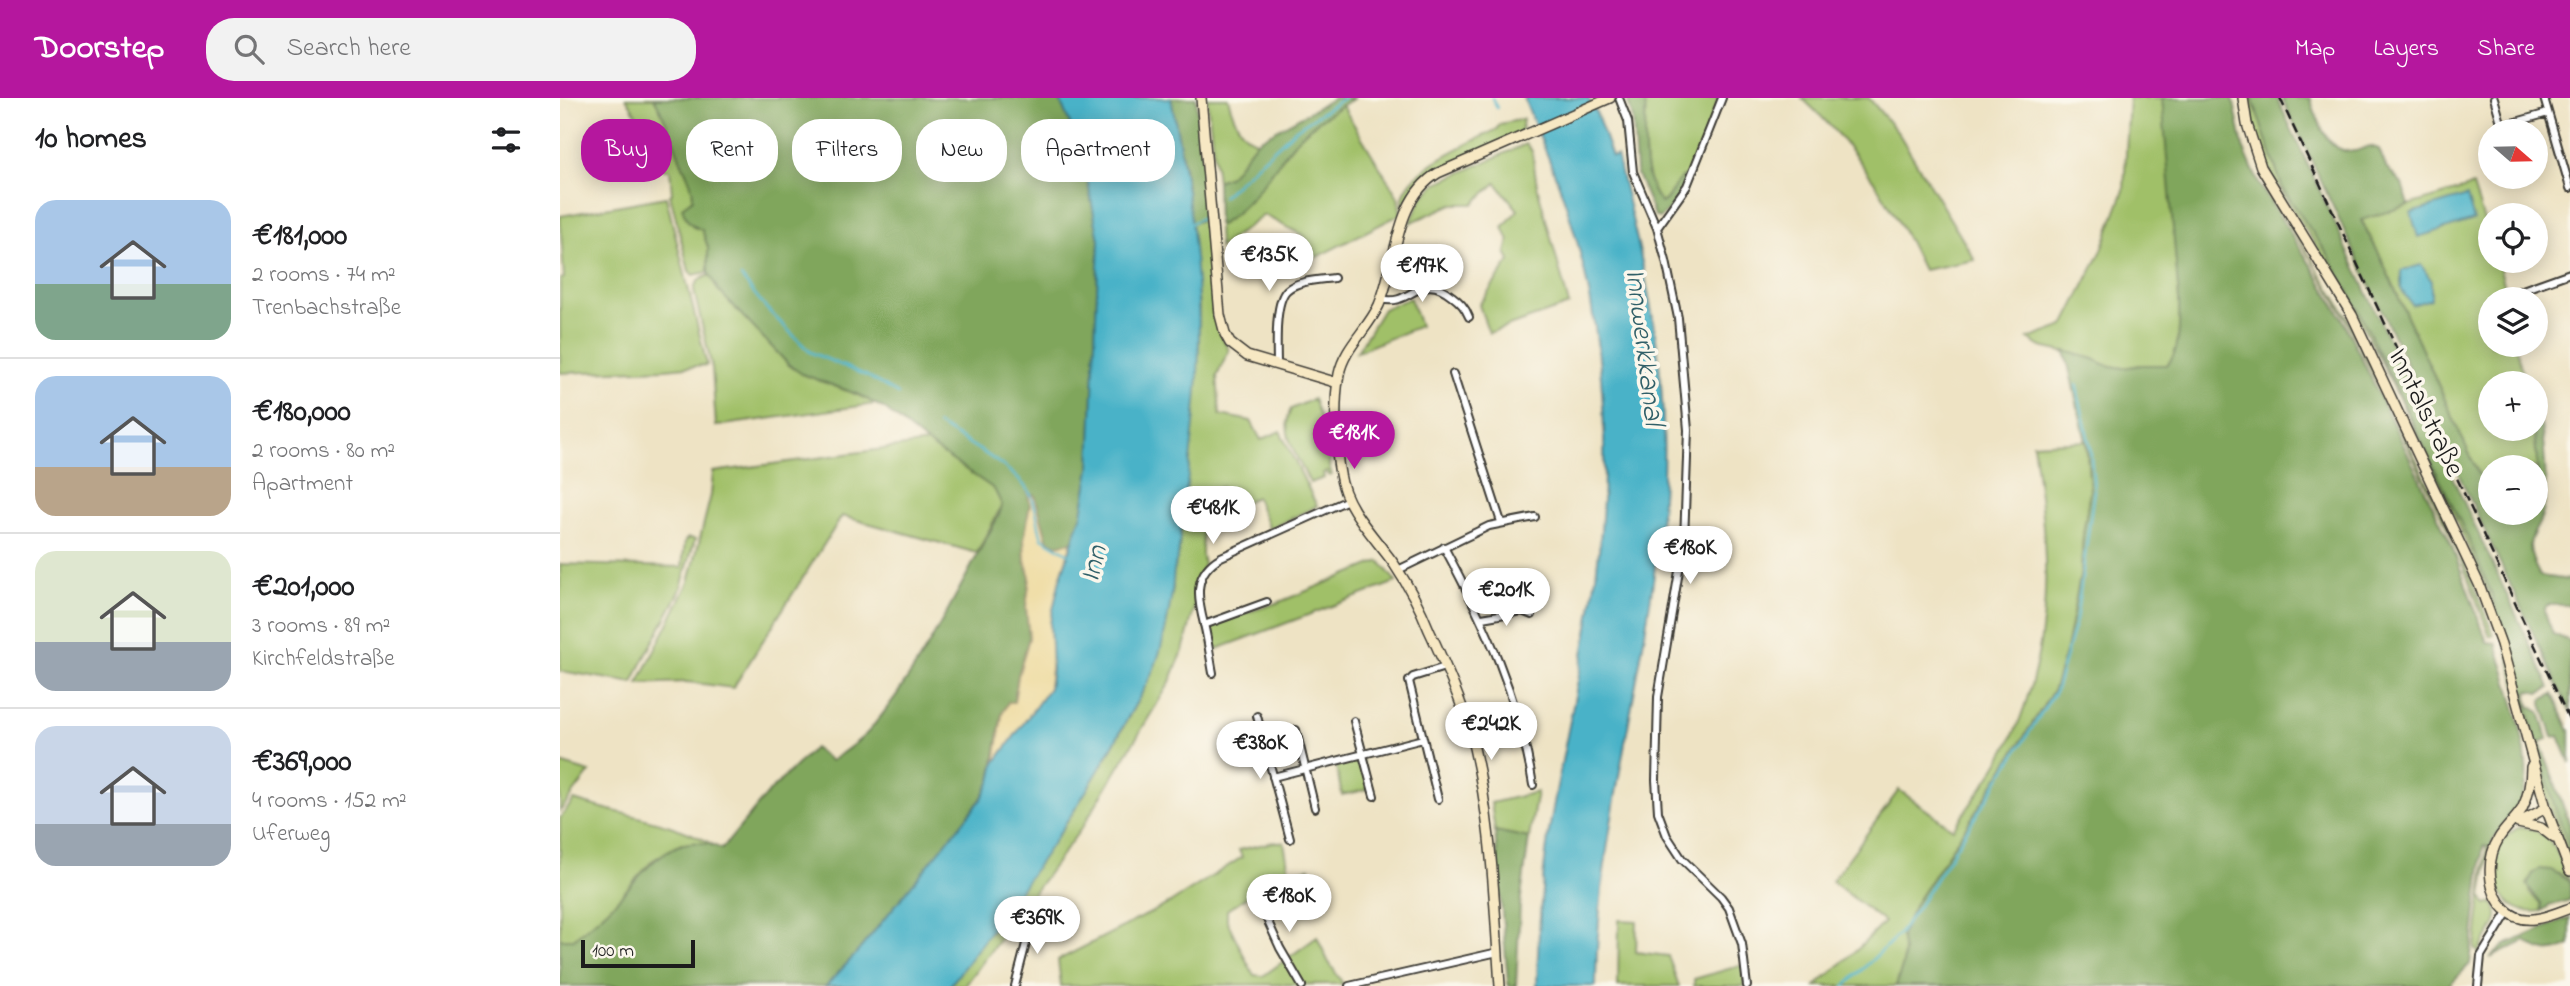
<!DOCTYPE html>
<html lang="en">
<head>
<meta charset="utf-8">
<style>
	body { margin:0; font-family:"Indie Flower",sans-serif; background:#f2f2f2; color:#202124; height:100vh; display:flex; flex-direction:column; font-size:26px; white-space:nowrap }
	* { box-sizing:border-box; margin:0 }
	p { font-size:23px; color:#757577 }
	.icon { flex:none; width:38px; height:38px; fill:none; stroke:currentColor; stroke-width:2; stroke-linecap:round; stroke-linejoin:round }
	.map { position:relative; flex:1; overflow:hidden }
	.details { display:flex; flex-direction:column; background:#fff; width:560px }
	.details>* { flex:none }
	.top-card { position:absolute; left:21px; top:21px; width:665px; height:63px; display:flex; gap:14px }
	.needle { width:46px; rotate:110deg }
	.fabs { position:absolute; left:1918px; top:21px; display:grid; gap:14px }
	.fabs a { display:grid; place-items:center; width:70px; height:70px; border-radius:50%; background:#fff; box-shadow:0 4px 18px #0003; font-size:35px }
	.scale { position:absolute; left:21px; bottom:18px; width:114px; box-sizing:border-box; padding-left:7px; border:4px solid #1c1c1c; border-top:0; font-size:19px; line-height:24px; white-space:nowrap; color:#1c1c1c; -webkit-text-stroke:5px #fbf7ec; paint-order:stroke }
	.price { position:absolute; translate:-50% -60px; padding:0 16px; border-radius:24px; background:#fff; color:#222; font-size:23px; line-height:46px; filter:drop-shadow(0 2px 4px #0008) }
	.price::after { content:''; position:absolute; left:50%; top:42px; width:21px; height:16px; margin-left:-10px; background:inherit; clip-path:polygon(0 0,100% 0,50% 100%) }
	.price.on { background:#b5179e; color:#fff }
	ul { padding:0; list-style:none }
	li { display:flex; align-items:center; gap:21px; height:175px; padding:0 35px }
	li+li { border-top:2px solid #e0e0e0 }
	li span { display:grid; place-items:center; flex:none; width:196px; height:140px; border-radius:21px; color:#555 }
	li>.icon { margin-inline-start:auto }
	span .icon { width:84px; height:84px; fill:#fffc; stroke-width:1 }
	li b { font-size:30px }
	h2 { display:flex; justify-content:space-between; align-items:center; height:84px; padding:0 35px; font-size:30px }
	.chip { padding:0 24px; border-radius:28px; background:#fff; box-shadow:0 4px 18px #0003; font-size:24px; line-height:63px }
	.chip.on { background:#b5179e; color:#fff }
	header { display:flex; align-items:center; gap:42px; box-sizing:border-box; height:98px; padding:0 35px; background:#b5179e; color:#fff }
	header strong { font-size:33px }
	nav { display:flex; gap:38px; margin-inline-start:auto; font-size:24px }
	.search { width:490px; height:63px; background:#f2f2f2; display:flex; align-items:center; gap:18px; box-sizing:border-box; padding:0 24px; border-radius:28px; color:#757577; font-size:26px }
	main { display:flex; flex:1; min-height:0 }
	.map>svg:first-child { display:block }
	.green { fill:#a0c068; stroke:#5e6e42; stroke-width:2 }
	.forest { fill:#80a65c; stroke:#4e613c; stroke-width:2 }
	.sand { fill:#eeda9e; stroke:#857b5d; stroke-width:2 }
	.water { fill:#4ab2c8; stroke:#336772; stroke-width:2 }
	.lines { fill:none; stroke-linecap:round; stroke-linejoin:round }
	.stream { stroke:#4ab2c8; stroke-width:2.5 }
	.street-casing { stroke:#3c3a35; stroke-width:10 }
	.secondary-casing { stroke:#3c3a35; stroke-width:12 }
	.street { stroke:#fff; stroke-width:6 }
	.secondary { stroke:#f7e8c3; stroke-width:9 }
	.rail { stroke:#1c1c1c; stroke-width:2.5; stroke-dasharray:10 5; stroke-linecap:butt }
	.labels { text-anchor:middle; dominant-baseline:central; stroke-width:7; stroke-linejoin:round; paint-order:stroke }
	.street-label { font-size:28px; fill:#1c1c1c; stroke:#fbf7ec }
	.water-label { font-size:30px; font-style:italic; fill:#316069; stroke:#fbf7ec }
</style>
</head>
<body>
<header>
<strong>Doorstep</strong>
<div class="search"><svg class="icon" aria-label="search" viewBox="0 0 24 24"><circle cx="10" cy="10" r="6"/><path d="M15 15l6 6"/></svg>Search here</div>
<nav><a>Map</a><a>Layers</a><a>Share</a></nav>
</header>
<main>
<section class="details">
<h2>10 homes<svg class="icon" aria-label="filters" viewBox="0 0 24 24"><path d="M4 7h16M4 17h16"/><circle cx="9" cy="7" r="2"/><circle cx="15" cy="17" r="2"/></svg></h2>
<ul>
<li><span style="background:linear-gradient(#a9c7e8 60%,#7fa58c 0)"><svg class="icon" aria-label="home" viewBox="0 0 24 24"><path d="M3 11l9-7 9 7M6 9v11h12V9"/></svg></span><div><b>€181,000</b><p>2 rooms · 74 m²</p><p>Trenbachstraße</p></div></li>
<li><span style="background:linear-gradient(#a9c7e8 65%,#b9a48a 0)"><svg class="icon" aria-label="home" viewBox="0 0 24 24"><path d="M3 11l9-7 9 7M6 9v11h12V9"/></svg></span><div><b>€180,000</b><p>2 rooms · 80 m²</p><p>Apartment</p></div></li>
<li><span style="background:linear-gradient(#dfe7d0 65%,#9aa5b1 0)"><svg class="icon" aria-label="home" viewBox="0 0 24 24"><path d="M3 11l9-7 9 7M6 9v11h12V9"/></svg></span><div><b>€201,000</b><p>3 rooms · 89 m²</p><p>Kirchfeldstraße</p></div></li>
<li><span style="background:linear-gradient(#c9d6e8 70%,#9aa5b1 0)"><svg class="icon" aria-label="home" viewBox="0 0 24 24"><path d="M3 11l9-7 9 7M6 9v11h12V9"/></svg></span><div><b>€369,000</b><p>4 rooms · 152 m²</p><p>Uferweg</p></div></li>
</ul>
</section>
<div class="map">
<svg width="2010" height="888" viewBox="0 0 2010 888">
	<rect width="100%" height="100%" fill="#fbf7ec"/>
	<filter id="ink" filterUnits="userSpaceOnUse"><feTurbulence type="fractalNoise" baseFrequency=".0143" numOctaves="2"/><feDisplacementMap in="SourceGraphic" scale="14" xChannelSelector="R" yChannelSelector="G"/><feConvolveMatrix kernelMatrix="1 2 1 2 8 2 1 2 1" color-interpolation-filters="sRGB"/></filter>
	<filter id="wash" filterUnits="userSpaceOnUse"><feTurbulence type="fractalNoise" baseFrequency=".00686" numOctaves="4" result="noise"/><feDisplacementMap in="SourceGraphic" scale="28" xChannelSelector="R" yChannelSelector="G"/><feGaussianBlur stdDeviation="1.57" result="paint"/><feColorMatrix in="noise" values="0 0 0 0 0 0 0 0 0 0 0 0 0 0 0 0 0 1.4 0 .05"/><feComposite in="paint" operator="in"/></filter>
	<g filter="url(#wash)">
		<rect width="100%" height="100%" fill="#eee3c4"/>
		<!-- green -->
		<path class="green" d="M66 0H94L108 24 122 65 133 88V129L142 132 148 149V174L133 177 129 173 110 97 112 96 110 72H104L89 40 94 37 90 28 84 29Z
			M647 0H668C672 16 680 39 697 43L670 78 657 83Z
			M1087 0H1159L1128 79 1118 83 1104 105H1101C1078 77 1087 39 1085 4Z
			M1242 0H1309L1339 36 1415 162 1363 172C1331 104 1297 50 1242 0Z
			M1569 0H1602L1604 4 1619 202C1619 222 1622 251 1608 267H1581L1563 270 1545 267 1534 261 1481 249 1468 241 1504 228 1541 154 1564 92Z
			M1689 0H1692L1723 91 1770 160 1799 213 1908 440 1932 497 1964 597 1994 707 2010 752V762C2003 744 1995 726 1989 708 1964 632 1953 553 1921 479 1878 381 1833 282 1781 188 1747 126 1694 74 1689 0Z
			M782 7 838 99 841 116 755 160 744 138 704 117 659 150 658 128C692 109 710 73 735 44 748 29 765 18 782 7Z
			M963 21 961 35 863 82 843 108C837 73 912 45 937 31L940 26Z
			M966 46 972 53 977 88 1009 207 929 235 919 207 950 163 946 154 949 143 943 129 958 112 936 85 913 106H892L850 125 863 98 877 85Z
			M1913 88 1930 141V163H1938L1948 201H1930V247H1955L1965 285H1930V331H1974L1979 386 1976 399V369H1930V393L1918 375 1819 156 1801 121Z
			M1706 91 1709 93 1787 218 1896 443 1934 537 1930 538 1894 444 1785 219 1757 170Z
			M106 99 147 267 105 271 0 275V181L4 180 0 118Z
			M649 119 657 230 669 252 657 278 660 317 691 323 701 342 720 333 757 408 709 431 696 399 670 410 661 389 643 395 642 457 644 466 638 482 635 507 623 553 609 586 523 728 405 888H390L508 723 548 657 585 589 595 567 613 491V471L618 459 634 314 639 243V209L630 126Z
			M150 177 158 192 229 267C255 285 288 290 316 306L156 328 152 270 134 193C135 182 141 181 150 177Z
			M850 200 860 228 797 254 823 211Z
			M753 301 766 336 771 342 769 369 772 377 769 378 767 374 763 375 764 380 750 385C739 362 719 336 731 311Z
			M1526 343 1530 393 1523 437 1521 474 1506 552 1494 591 1388 758 1355 806 1341 838 1344 852 1343 866 1336 888H1256L1299 850 1324 824 1272 783 1339 692 1393 731C1417 697 1445 660 1460 621 1496 526 1487 443 1473 346Z
			M367 345 435 391 442 407 417 455 282 418 173 590 127 584 78 586 129 484 151 397 153 374Z
			M128 440 135 441 120 493 81 567 73 585 0 573V466L122 469 125 443Z
			M820 463 836 484 652 553 645 528 717 505Z
			M802 661 810 691 782 697 776 668Z
			M0 665 30 674 0 713Z
			M977 694 969 740 935 733 931 705Z
			M14 702C60 717 110 722 152 746H121L93 762 52 808 14 841H0V720Z
			M1960 729C1992 731 1999 758 2010 783L1999 775 1970 794 1981 806 1982 813C1930 822 1919 747 1960 729Z
			M713 744H724L729 774 750 770 753 796 737 798 726 792 716 793 709 783 697 784 692 795 667 812V823L691 872 694 877 703 878 757 839 768 863 783 886 501 888 498 862 610 805 682 759 679 752Z
			M1927 748 1930 749 1922 798 1926 807 1933 805C1946 823 1925 838 1919 855L1915 851Z
			M1059 822 1077 823 1076 854 1108 858 1119 888H1058Z
			M1182 867 1185 888H1134V881Z"/>
		<!-- forest -->
		<path class="forest" d="M94 0H499L522 54 539 142 530 371 522 416 512 444 497 447 487 442 475 398 468 395 470 406 464 441 465 462 470 479 466 509 469 540 458 578 454 604 442 616 431 683 421 701 394 736 295 857 266 888H0V841H14C26 830 39 820 51 808 82 779 110 726 162 751L208 695 254 650 271 663C283 654 299 644 309 633 363 569 399 489 439 417L442 407 434 391 367 345 325 311 299 297 242 276 229 267 158 192 148 174V149L142 132C129 127 126 122 122 109L133 101C133 86 127 77 121 63 113 41 106 21 94 0Z
			M611 0H636L649 119 630 126 626 80Z
			M774 0H795C773 12 751 26 734 45 710 74 691 109 658 128L657 83 670 78 697 43Z
			M1067 0H1087L1085 4C1087 38 1078 77 1101 105 1111 101 1113 86 1122 79H1128C1121 93 1113 112 1099 120L1094 117 1076 74 1073 21Z
			M1602 0H1673L1683 49 1699 86 1754 172 1782 220 1891 446 1927 544 1936 545C1946 580 1975 660 1964 694 1958 715 1938 728 1930 749L1923 748 1910 866 1888 888H1336L1343 866 1344 852 1341 838 1355 806 1472 629 1494 591 1506 552 1521 474 1523 437 1530 393 1527 348 1505 253 1534 261 1546 267 1563 270 1581 267H1607C1622 251 1619 222 1619 202Z
			M1692 0H1717L1990 590 1980 595 1969 593 1967 598 1969 608 1980 614 1988 641 1980 644 2010 727V752L1994 707 1964 597 1932 497 1908 440 1799 213 1770 160 1723 91Z
			M1722 0H1750C1758 20 1765 56 1794 53 1799 53 1804 49 1810 48L1819 51 1826 69 1842 86 1849 107 1801 122 1819 156 1918 375 1930 393V415H1976L1979 386 1974 331H1976V299C1983 335 1987 365 1985 402 1983 439 1956 433 1980 478L2010 482V507H1987L1984 512 1993 536 2010 543V614Z
			M1993 596 2010 633V665L1999 638 1993 639 1982 606V602Z
			M935 733 969 740 960 807 956 888H949L948 884Z
			M1979 771 1991 772 2010 784V802L1989 808 1982 813 1981 806 1967 787 1973 775Z
			M2010 819V847C1991 857 1982 855 1965 843L1930 860 1945 847Z"/>
		<!-- sand -->
		<path class="sand" d="M468 395 475 398 487 441 497 447 512 444 500 481 489 590 435 665 442 616 448 604H454L458 578 469 540 466 509 470 479 465 462 464 441 470 406Z"/>
		<!-- water -->
		<path class="water" d="M499 0H611C626 79 639 159 639 240 639 311 626 388 618 459 612 471 614 482 612 495 608 519 604 545 595 568 587 588 575 606 565 625 516 719 453 803 390 888H266L295 857 421 702 431 683 435 665 489 590 492 572 490 525 500 481 522 416 530 371 539 142 522 54Z
			M964 0H1028L1036 14 1052 59 1057 58C1071 116 1086 175 1095 234 1105 298 1106 372 1099 436 1083 588 1037 735 1036 888H977C978 838 981 789 988 740 1004 638 1032 536 1041 433 1050 327 1041 215 1008 113 996 75 979 38 964 0Z
			M1907 98 1914 122 1858 139 1851 115Z
			M1861 167 1871 182V201L1852 207 1841 191V173Z"/>
		<g class="lines">
			<!-- stream -->
			<path class="stream" d="M932 0 937 10
				M662 99 736 31 784 0
				M628 127 643 119
				M181 179 207 211 250 254 307 278 338 296
				M378 327C405 344 463 373 473 402 477 414 478 428 482 440L509 456
				M1285 888 1338 837 1358 809 1496 592 1516 522 1534 392 1530 348 1516 286"/>
		</g>
	</g>
	<g filter="url(#ink)">
		<g class="lines">
			<!-- street casing -->
			<g class="street-casing">
				<path id="street" d="M1059 0 1068 23 1073 74 1097 130
					M1162 0 1127 88 1097 130 1106 163 1118 220 1128 332 1124 443 1098 599 1096 682 1098 714 1107 738 1122 761 1161 799 1169 810 1182 846 1187 888
					M1934 0 1942 28 1988 15
					M1984 0 2010 90
					M1957 194 2010 175
					M821 201C852 210 859 171 892 198 900 204 905 209 909 219
					M717 267C717 250 714 204 727 192 738 182 760 182 774 180
					M893 276 941 424
					M884 449C926 527 959 599 973 687
					M838 472 929 428 975 419
					M922 520 962 513 972 517
					M644 527 707 504
					M653 575C650 559 648 542 644 526 637 499 633 475 661 459L788 402
					M697 618 730 741
					M794 623 814 698
					M736 632 755 710
					M713 679 863 641
					M878 701 849 583 853 579 885 569
					M695 795 720 850 742 888
					M455 888 470 830 476 818
					M789 888 938 854
					M1918 888 1921 858 1948 814"/>
			</g>
			<!-- secondary casing -->
			<g class="secondary-casing">
				<path id="secondary" d="M641 0 660 217 665 236 670 245 687 258 778 285
					M1683 0 1687 26 1701 69 1792 217 1919 486 1941 546 1986 710 2010 773
					M1971 669C1971 684 1969 697 1962 711 1955 722 1945 730 1939 740 1926 761 1927 793 1945 811 1963 830 1989 818 2010 810
					M1960 724 1986 710
					M1958 725 1981 730 1994 740
					M940 888C934 802 932 714 909 630 899 597 884 564 869 532 860 509 848 487 834 466 815 439 785 411 780 376 775 351 774 301 779 276 784 250 808 231 819 207 837 165 834 101 878 75L1050 0"/>
			</g>
			<!-- street -->
			<use href="#street" class="street"/>
			<!-- secondary -->
			<use href="#secondary" class="secondary"/>
			<!-- rail -->
			<path class="rail" d="M1720 0 2010 623"/>
		</g>
	</g>
	<g class="labels">
		<!-- street labels -->
		<g class="street-label">
			<text transform="translate(1865 315) rotate(64)">Inntalstraße</text>
		</g>
		<!-- water labels -->
		<g class="water-label">
			<text transform="translate(1083 249) rotate(83)">Innwerkkanal</text>
			<text transform="translate(535 466) rotate(-76)">Inn</text>
		</g>
	</g>
</svg>
<div class="fabs">
<a><svg class="needle" viewBox="-14 -14 28 28"><path d="M0-13l5 13h-10z" fill="#e53935"/><path d="M0 13l5-13h-10z" fill="#757577"/></svg></a>
<a><svg class="icon" aria-label="locate" viewBox="0 0 24 24"><circle cx="12" cy="12" r="6"/><path d="M12 2v4M12 18v4M2 12h4M18 12h4"/></svg></a>
<a><svg class="icon" aria-label="layers" viewBox="0 0 24 24"><path d="M12 4l9 5-9 5-9-5zM3 14l9 5 9-5"/></svg></a>
<a>+</a>
<a>−</a>
</div>
<div class="scale">100 m</div>
<b class="price" style="left:709px;top:195px">€135K</b>
<b class="price" style="left:862px;top:206px">€197K</b>
<b class="price on" style="left:794px;top:373px">€181K</b>
<b class="price" style="left:653px;top:448px">€481K</b>
<b class="price" style="left:1130px;top:488px">€180K</b>
<b class="price" style="left:946px;top:530px">€201K</b>
<b class="price" style="left:931px;top:664px">€242K</b>
<b class="price" style="left:700px;top:683px">€380K</b>
<b class="price" style="left:729px;top:836px">€180K</b>
<b class="price" style="left:477px;top:858px">€369K</b>
<div class="top-card">
<a class="chip on">Buy</a>
<a class="chip">Rent</a>
<a class="chip">Filters</a>
<a class="chip">New</a>
<a class="chip">Apartment</a>
</div>
</div>
</main>
</body>
</html>
